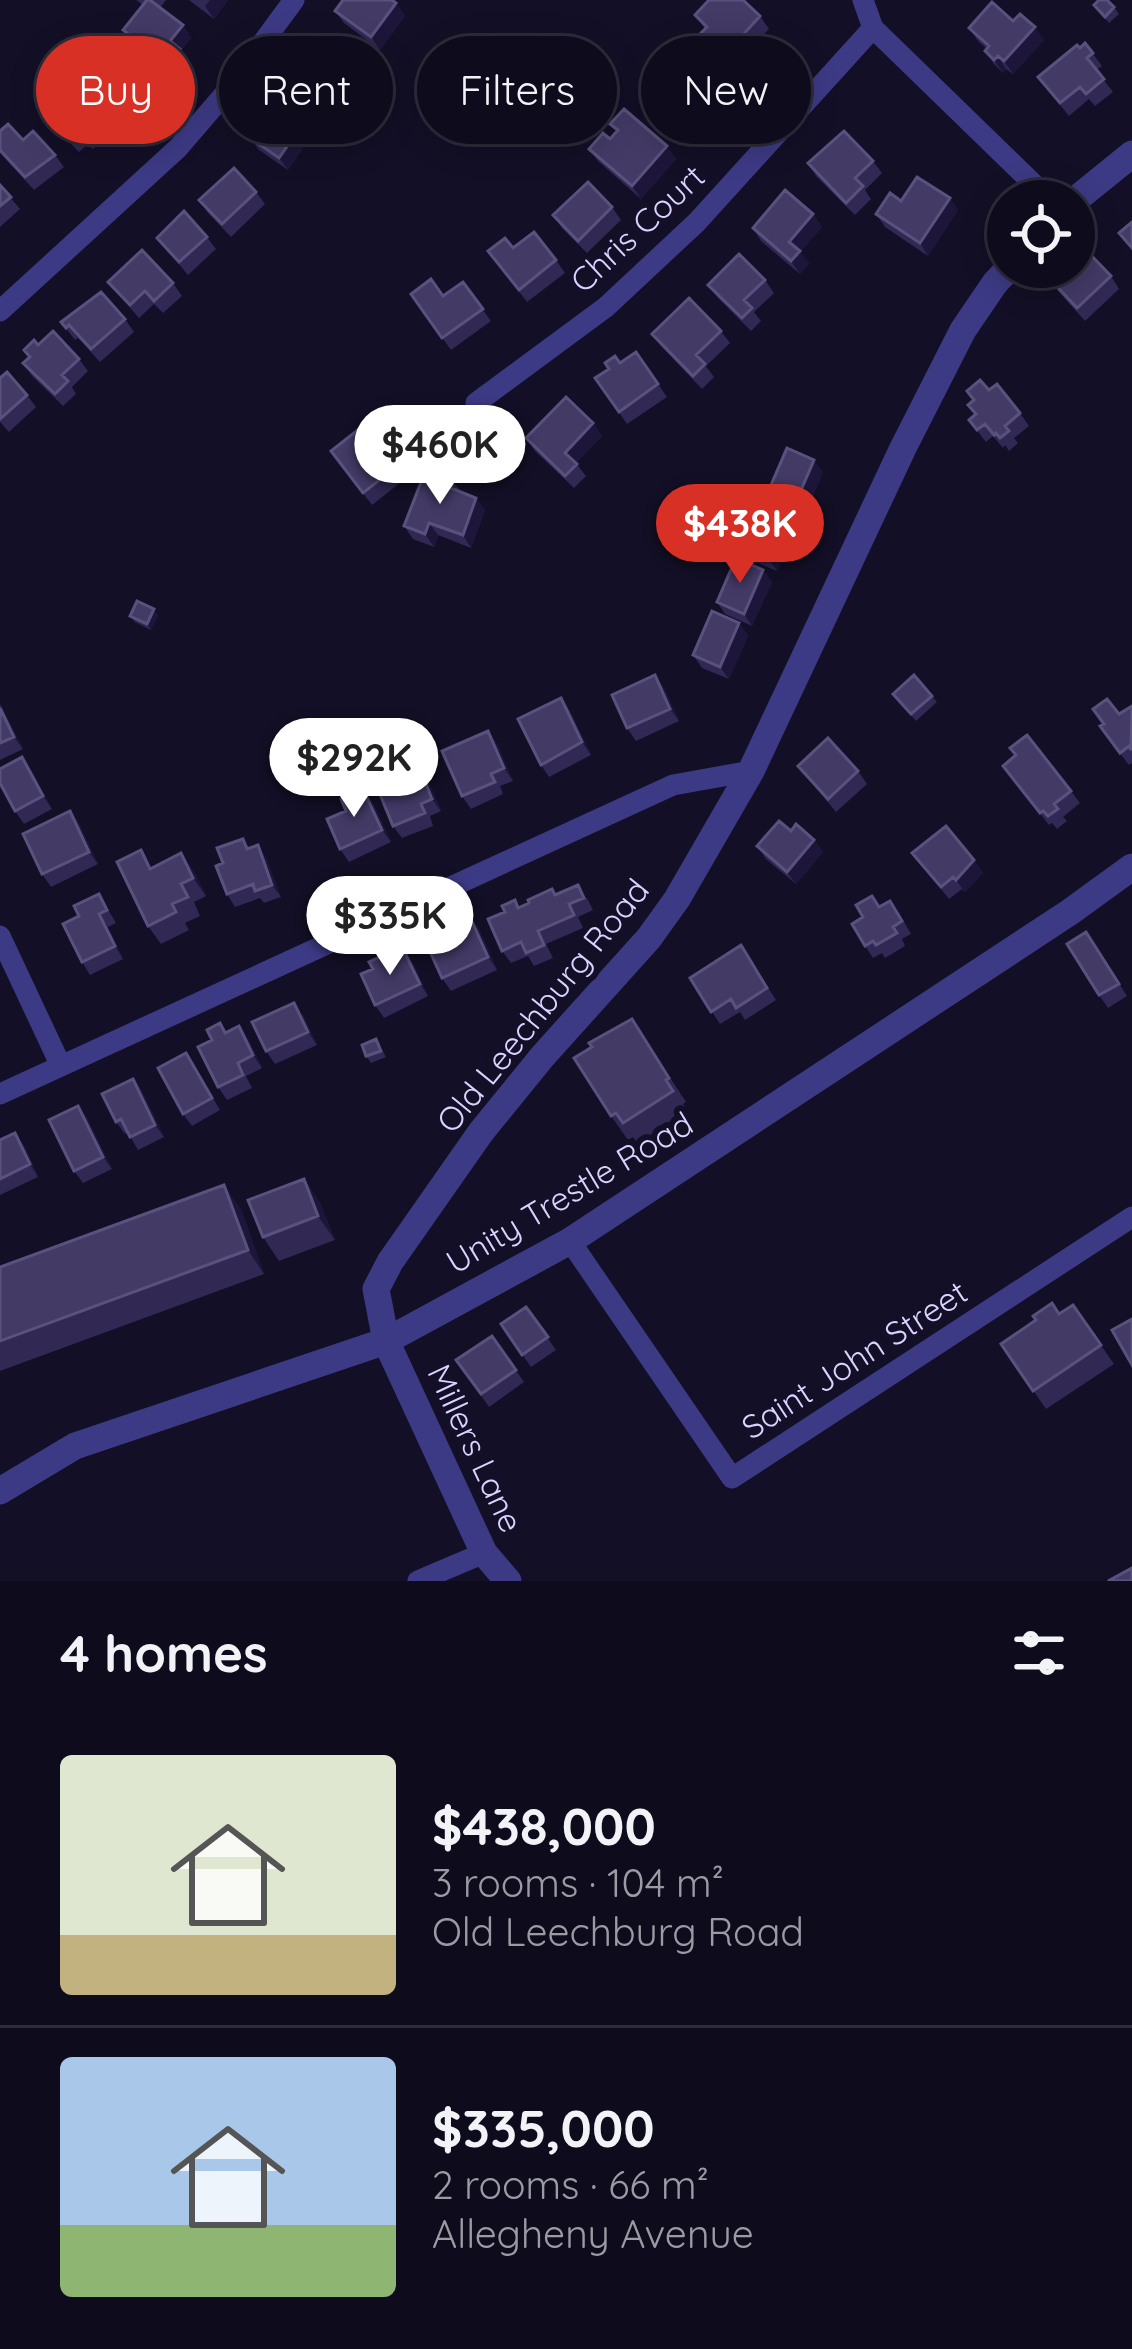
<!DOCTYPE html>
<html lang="en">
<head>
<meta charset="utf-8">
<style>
	body { margin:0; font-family:Quicksand,sans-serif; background:#1c1929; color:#f1f3f6; height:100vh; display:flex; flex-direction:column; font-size:45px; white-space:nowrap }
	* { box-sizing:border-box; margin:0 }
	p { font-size:39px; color:#9b9ba3 }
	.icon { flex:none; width:66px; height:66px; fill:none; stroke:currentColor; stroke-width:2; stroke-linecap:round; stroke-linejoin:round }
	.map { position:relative; height:1581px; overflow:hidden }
	.sheet { display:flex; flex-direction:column; background:#0e0b1c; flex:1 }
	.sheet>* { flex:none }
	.banner { position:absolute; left:36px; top:36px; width:1062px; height:108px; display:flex; gap:24px }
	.controls { position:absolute; left:987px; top:180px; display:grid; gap:24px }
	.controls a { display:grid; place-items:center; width:108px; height:108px; border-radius:50%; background:#0e0b1c; box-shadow:0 6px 30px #0003,0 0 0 3px #2e2b3b; font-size:60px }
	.price { position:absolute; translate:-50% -102px; padding:0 27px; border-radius:42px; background:#fff; color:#222; font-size:39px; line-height:78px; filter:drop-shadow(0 3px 6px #0008) }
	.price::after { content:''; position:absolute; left:50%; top:72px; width:36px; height:27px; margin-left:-18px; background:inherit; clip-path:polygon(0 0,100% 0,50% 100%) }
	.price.on { background:#d93025; color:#fff }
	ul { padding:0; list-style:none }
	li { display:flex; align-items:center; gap:36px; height:300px; padding:0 60px }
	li+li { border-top:3px solid #2e2b3b }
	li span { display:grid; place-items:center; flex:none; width:336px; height:240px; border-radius:12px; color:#555 }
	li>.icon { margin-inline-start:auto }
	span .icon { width:144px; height:144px; fill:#fffc; stroke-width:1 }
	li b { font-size:51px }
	h2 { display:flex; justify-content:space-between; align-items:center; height:144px; padding:0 60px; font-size:51px }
	.chip { padding:0 42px; border-radius:54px; background:#0e0b1c; box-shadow:0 6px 30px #0003,0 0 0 3px #2e2b3b; font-size:42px; line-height:108px }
	.chip.on { background:#d93025; color:#fff }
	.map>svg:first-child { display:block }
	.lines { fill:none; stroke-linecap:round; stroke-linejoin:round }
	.minor { stroke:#3d3a85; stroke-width:21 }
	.tertiary { stroke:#3d3a85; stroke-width:27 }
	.wall { fill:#312854 }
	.shaded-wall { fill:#1d163a }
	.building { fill:#433a66; stroke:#5a527e; stroke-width:3 }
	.labels { text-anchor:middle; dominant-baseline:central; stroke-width:12; stroke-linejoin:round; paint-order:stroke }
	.street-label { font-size:33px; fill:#d9d4ff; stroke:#130f26 }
</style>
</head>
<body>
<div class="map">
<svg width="1132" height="1581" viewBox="0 0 1132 1581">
	<rect width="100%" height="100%" fill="#130f26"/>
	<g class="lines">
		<!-- minor -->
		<path class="minor" d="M863 0 873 28 1051 201
			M0 311 178 148 228 90 294 0
			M476 403 606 307 697 222 873 28
			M0 936 60 1064
			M0 1094 673 785 751 771
			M570 1241 732 1478 1132 1217
			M418 1581 484 1553"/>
		<!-- tertiary -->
		<path class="tertiary" d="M1074 201 1132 154
			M0 1491 75 1446 386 1341 570 1241 1070 912 1132 867
			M508 1581 484 1553 386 1341 376 1289 390 1262 481 1132 542 1057 649 938 677 899 751 771 903 448 963 330 995 283 1010 267"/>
	</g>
	<!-- wall -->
	<path class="wall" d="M136 0H166L160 8 183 25 191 38 181 51 189 61 177 77 132 43 123 30 143 5Z
		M189 0H228L214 19Z
		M396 3 405 16 380 50 344 23 335 11Z
		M1094 5 1114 7 1119 14 1109 23Z
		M695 15 760 16 769 29 750 49 756 57 737 77 707 49 698 36 705 29Z
		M1013 21 1044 40 1013 74 1006 69 1003 73 994 64 985 51 987 49 978 41 969 28Z
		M117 39 154 87 125 110 95 70 107 61Z
		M1085 43 1102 66 1096 70 1113 92 1095 106 1089 99 1069 116 1038 77Z
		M296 74 366 80 343 113 305 86Z
		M681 84 716 93 724 106 702 130 668 98 659 86Z
		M43 111 106 116 115 128 93 149 88 144 79 152 51 123Z
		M610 124 676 159 641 199 598 161 589 149 610 139 616 132Z
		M0 131 55 155 64 167 34 190 0 153Z
		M250 138 308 140 288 170 259 150Z
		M873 161 882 173 865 190 871 199 855 215 816 176 808 163Z
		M0 185 20 209 0 227Z
		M256 192 265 204 231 237 208 213 199 200Z
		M950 198 958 210 928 256 885 227 876 214 901 201Z
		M612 207 621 220 587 253 562 228 553 215Z
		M813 214 822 227 800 252 809 263 800 274 761 241 753 228Z
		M207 237 216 249 188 275 157 238Z
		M513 248 556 260 565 273 527 302 488 251Z
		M1111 276 1119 289 1085 321 1059 292 1050 279Z
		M765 280 774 293 754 312 761 321 751 331 717 297 708 285Z
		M108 282 173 283 182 296 163 313 154 304 139 318Z
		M463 282 491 321 451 350 411 294 443 296Z
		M125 319 134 332 100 362 78 338 75 340 61 322Z
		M721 331 730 343 706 366 714 377 702 389 661 346 652 334Z
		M38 345 79 359 88 371 72 387 76 394 63 406 32 376 23 363 29 357 24 350Z
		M636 352 667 397 627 424 595 378Z
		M0 378 27 395 36 407 9 432 0 422Z
		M989 390 1020 413 1029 426 1014 438 1018 443 1009 451 1005 445 1003 448 993 436 986 442 969 420 975 415Z
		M593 423 602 436 576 463 586 476 574 488 535 451 526 438Z
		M364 425 405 479 372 505 331 451Z
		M823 472 804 516 777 505 768 492Z
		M453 481 461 492 485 510 471 548 438 535 434 547 413 539 404 526 439 483Z
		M797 528 777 571 751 560 742 547Z
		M763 570 772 582 752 626 725 614 717 602Z
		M158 615 151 630 135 622 130 616Z
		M739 623 748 636 729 679 702 668 693 655Z
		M664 688 679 721 636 741 627 728Z
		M893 694 932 696 937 702 916 721Z
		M561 698 570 711 591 755 549 777 541 765Z
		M0 704 23 749 0 760Z
		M1132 706V763L1129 765 1109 739 1119 714Z
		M488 731 497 744 513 781 500 786 503 794 471 809 462 796Z
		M798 766 858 771 867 784 836 812Z
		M1003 766 1071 791 1080 803 1063 817 1067 821 1057 829 1052 823 1049 825Z
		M31 770 52 809 24 824 15 811Z
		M427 777 441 811 430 816 433 826 402 838 393 826Z
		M363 789 372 801 391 842 349 862 340 849 346 811Z
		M70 811 79 824 98 864 51 887 42 874Z
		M791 831 814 840 823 852 796 884 766 859 757 846Z
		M243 839 249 848 258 845 266 858 281 897 264 903 260 898 235 907 227 894 223 863Z
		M181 853 194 872 206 896 194 902 200 916 185 923 189 930 161 944 148 926 153 867Z
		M912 853 974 860 983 873 965 892 962 889 949 899Z
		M99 894 116 923 108 927 123 959 90 975 82 962Z
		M557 895 587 898 593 910 578 917 583 928 546 944 553 958 534 966 528 956 511 963 502 951 505 912 515 900 520 907Z
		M880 906 899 913 911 934 902 939 905 946 885 958 882 953 873 958 865 946Z
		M470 917 479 929 497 970 451 991 442 978 451 935Z
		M741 945 776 1000 745 1020 740 1012 720 1024 690 978Z
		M1095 945 1127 996 1108 1008 1099 995Z
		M405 953 414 966 428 996 384 1018 375 1005 390 960Z
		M303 1015 317 1045 275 1064 266 1051Z
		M632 1019 686 1102 683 1104 689 1115 640 1147 633 1137 628 1140 611 1116Z
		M220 1023 227 1032 248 1039 262 1068 246 1076 252 1088 227 1100 218 1087 212 1040Z
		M376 1039 386 1057 371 1063 366 1056Z
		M186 1053 220 1110 192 1126 183 1114Z
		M133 1079 142 1091 164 1137 138 1150 128 1133 125 1134 116 1122Z
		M78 1106 87 1118 112 1169 83 1183 74 1171Z
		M0 1140 24 1145 38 1177 0 1195Z
		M304 1179 320 1203 335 1240 279 1261 263 1237Z
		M241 1209 264 1274 0 1371V1267Z
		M1073 1305 1114 1364 1046 1409 1001 1344Z
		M526 1307 556 1350 531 1367 501 1324Z
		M492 1336 524 1382 489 1407 456 1360Z"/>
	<!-- shaded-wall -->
	<path class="shaded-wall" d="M210 0H228L214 19 205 6Z
		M396 3 405 16 380 50 371 37Z
		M183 25 191 38 181 51 189 61 177 77 168 64 170 41Z
		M1035 27 1044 40 1013 74 1004 61Z
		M998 56 1006 69 1003 73 994 60Z
		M358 68 366 80 343 113 334 101Z
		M300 128 308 140 288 170 279 158Z
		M667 146 676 159 641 199 632 186Z
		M950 198 958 210 928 256 920 243Z
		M813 214 822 227 800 252 809 263 800 274 791 261 789 242Z
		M593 423 602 436 574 465 565 453Z
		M814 460 823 472 804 516 795 504Z
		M476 498 485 510 471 548 463 535Z
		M788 515 797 528 777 571 769 559Z
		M429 523 438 535 434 547 425 534Z
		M763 570 772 582 752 626 744 614Z
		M154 609 158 615 151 630 147 624Z
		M739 623 748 636 729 679 720 667Z
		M655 675 664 688 679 721 670 709Z
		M561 698 570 711 591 755 582 742Z
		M0 704 3 709 23 749 14 737Z
		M488 731 497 744 513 781 504 768Z
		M22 757 31 770 52 809 43 796Z
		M418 764 427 777 441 811 432 799Z
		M363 789 372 801 391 842 382 830Z
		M70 811 79 824 98 864 89 852Z
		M814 840 823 852 796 884 787 872Z
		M258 845 266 858 281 897 272 885Z
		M181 853 194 872 206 896 193 878Z
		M974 860 983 873 965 892 956 880Z
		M99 914 108 927 123 959 115 946Z
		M470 917 479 929 497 970 488 957Z
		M405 953 414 966 428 996 420 984Z
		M294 1003 303 1015 317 1045 308 1032Z
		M239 1026 248 1039 262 1068 253 1055Z
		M133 1079 142 1091 164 1137 155 1125Z
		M78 1106 87 1118 112 1169 103 1157Z
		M15 1133 24 1145 38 1177 30 1164Z
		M304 1179 320 1203 335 1240 318 1216Z
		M224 1185 241 1209 264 1274 248 1250Z"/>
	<!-- building -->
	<path class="building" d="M147 0H150L183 25 170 41 180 49 168 64 123 30Z
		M343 0H392L396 3 371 37 335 11Z
		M709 0H743L760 16 740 38 747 44 728 64 698 36 707 27 695 15Z
		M1099 0H1107L1114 7 1105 17 1094 5Z
		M992 2 1013 21 1020 14 1035 27 1004 61 998 56 994 60 985 51 989 46 969 28Z
		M117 39 145 74 116 97 95 70 108 61 100 51Z
		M1085 43 1093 53 1087 58 1104 79 1086 94 1080 87 1060 103 1038 77 1077 45 1080 48Z
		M316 45 334 58 337 54 358 68 334 101 296 74Z
		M693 71 716 93 693 117 659 86 671 73 681 84Z
		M74 81 106 116 84 137 79 131 70 140 43 111Z
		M624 109 667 146 632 186 589 149 603 133 610 139 618 130 610 124Z
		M274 110 300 128 279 158 250 138 260 125 263 126Z
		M8 124 23 140 33 131 55 155 25 177 0 150V131Z
		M844 131 873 161 855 178 863 186 846 203 808 163Z
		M234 168 256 192 222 224 199 200Z
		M917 177 950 198 920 243 876 214 890 193 901 201Z
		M588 182 612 207 578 241 553 215Z
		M0 185 11 197 0 206Z
		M785 190 813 214 789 242 800 251 791 261 753 228Z
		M184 211 207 237 179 262 157 238Z
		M1132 222V248L1119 233Z
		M534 232 556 260 519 290 488 251 505 238 513 248Z
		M1084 248 1111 276 1077 308 1050 279 1063 267H1074V257Z
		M142 250 173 283 154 301 145 291 130 305 108 282Z
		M739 254 765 280 744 300 752 308 742 318 708 285Z
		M431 279 443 296 463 282 483 309 442 338 411 294Z
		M101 292 125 319 91 349 69 325 66 328 61 322Z
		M689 298 721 331 696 355 705 364 693 376 652 334Z
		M53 331 79 359 62 375 68 381 55 394 23 363 30 357 24 350 34 340 38 345Z
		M636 352 658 384 619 412 595 378 609 369 605 363 615 356 620 363Z
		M7 372 27 395 0 419V378Z
		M980 380 989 390 997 384 1020 413 1005 426 1009 431 1000 438 996 433 994 435 985 424 977 430 969 420 976 414 968 405 974 400 967 391Z
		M566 397 593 423 565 453 577 464 565 476 526 438Z
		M364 425 396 467 363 493 331 451Z
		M787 448 814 460 795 504 768 492Z
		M441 476 453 481 451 488 476 498 463 535 429 523 425 534 404 526 423 477 439 483Z
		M761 503 788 515 769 559 742 547Z
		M736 558 763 570 744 614 717 602Z
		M137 601 154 609 147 624 130 616Z
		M712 611 739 623 720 667 693 655Z
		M655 675 670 709 627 728 612 695Z
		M914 675 932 696 911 714 893 694Z
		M561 698 582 742 541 765 518 719Z
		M1107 699 1119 714 1132 706 1131 750 1129 746 1120 753 1100 726 1104 724 1093 709Z
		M0 708 14 737 0 743Z
		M488 731 504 768 491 774 495 782 462 796 442 751Z
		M1027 735 1071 791 1054 804 1058 809 1048 816 1043 811 1040 813 1003 766 1016 755 1010 748Z
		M828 738 858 771 828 799 798 766Z
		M22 757 43 796 15 811 0 783V769Z
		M418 764 432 799 421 804 425 813 393 826 375 782Z
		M363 789 382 830 340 849 327 819 346 811 341 799Z
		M70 811 89 852 42 874 23 834Z
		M779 821 791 831 796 824 814 840 787 872 757 846Z
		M946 826 974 860 956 880 953 877 941 887 912 853Z
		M243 839 247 849 258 845 272 885 255 891 253 884 227 894 216 866 223 863 217 848Z
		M141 850 150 869 181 853 193 878 181 884 188 897 172 904 176 912 148 926 117 862Z
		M578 885 584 898 569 904 574 915 538 931 544 945 526 953 521 942 502 951 488 919 505 912 502 906 515 900 518 908 529 903 528 900 552 889 555 895Z
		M99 894 107 910 99 914 115 946 82 962 63 924 79 916 74 906Z
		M872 896 879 907 890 901 902 921 893 927 897 933 876 945 873 941 865 946 852 924 863 917 856 905Z
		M470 917 488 957 442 978 427 945 451 935 448 926Z
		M1086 932 1119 984 1099 995 1067 944Z
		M741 945 767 988 736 1008 731 999 711 1012 690 978Z
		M405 953 420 984 375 1005 361 974 373 969 369 962 386 954 389 961Z
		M294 1003 308 1032 266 1051 252 1022Z
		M632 1019 669 1078 666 1080 673 1091 623 1123 616 1113 611 1116 574 1058 592 1047 589 1043Z
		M220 1023 225 1033 239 1026 253 1055 238 1063 243 1075 218 1087 198 1047 212 1040 207 1030Z
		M376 1039 381 1051 366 1056 362 1045Z
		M186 1053 212 1098 183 1114 158 1068Z
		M133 1079 155 1125 130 1137 121 1119 116 1122 102 1094Z
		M78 1106 103 1157 74 1171 49 1120Z
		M15 1133 30 1164 0 1179V1140Z
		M304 1179 318 1216 263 1237 248 1200Z
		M224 1185 248 1250 0 1341V1267Z
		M1052 1303 1059 1314 1073 1305 1101 1345 1033 1391 1001 1344 1036 1320 1033 1316Z
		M526 1307 548 1337 522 1355 501 1324Z
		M1132 1319V1365L1112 1330Z
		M492 1336 516 1370 481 1394 456 1360Z
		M1132 1568V1581H1108Z"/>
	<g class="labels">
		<!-- street labels -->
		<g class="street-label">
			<text transform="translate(637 228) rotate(-43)">Chris Court</text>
			<text transform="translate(542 1005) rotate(-51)">Old Leechburg Road</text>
			<text transform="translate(569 1192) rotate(-31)">Unity Trestle Road</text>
			<text transform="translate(854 1359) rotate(-33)">Saint John Street</text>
			<text transform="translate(476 1448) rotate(65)">Millers Lane</text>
		</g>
	</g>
</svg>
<div class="controls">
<a><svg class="icon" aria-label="locate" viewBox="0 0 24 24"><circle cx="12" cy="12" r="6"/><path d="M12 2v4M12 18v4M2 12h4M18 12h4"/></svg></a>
</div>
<b class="price" style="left:440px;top:507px">$460K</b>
<b class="price on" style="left:740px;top:586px">$438K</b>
<b class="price" style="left:354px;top:820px">$292K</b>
<b class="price" style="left:390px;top:978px">$335K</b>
<div class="banner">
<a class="chip on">Buy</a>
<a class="chip">Rent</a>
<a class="chip">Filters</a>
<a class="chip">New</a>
</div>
</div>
<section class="sheet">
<h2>4 homes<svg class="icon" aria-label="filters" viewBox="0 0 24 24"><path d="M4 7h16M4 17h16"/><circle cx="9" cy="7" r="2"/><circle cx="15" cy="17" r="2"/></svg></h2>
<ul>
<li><span style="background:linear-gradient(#dfe7d0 75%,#c2b280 0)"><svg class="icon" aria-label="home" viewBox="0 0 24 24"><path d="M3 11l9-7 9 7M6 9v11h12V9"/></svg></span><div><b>$438,000</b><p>3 rooms · 104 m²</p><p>Old Leechburg Road</p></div></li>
<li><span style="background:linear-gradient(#a9c7e8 70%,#8fb573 0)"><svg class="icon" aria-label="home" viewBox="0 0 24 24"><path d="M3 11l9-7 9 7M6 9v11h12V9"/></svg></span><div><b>$335,000</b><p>2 rooms · 66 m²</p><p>Allegheny Avenue</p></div></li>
</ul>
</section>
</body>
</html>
